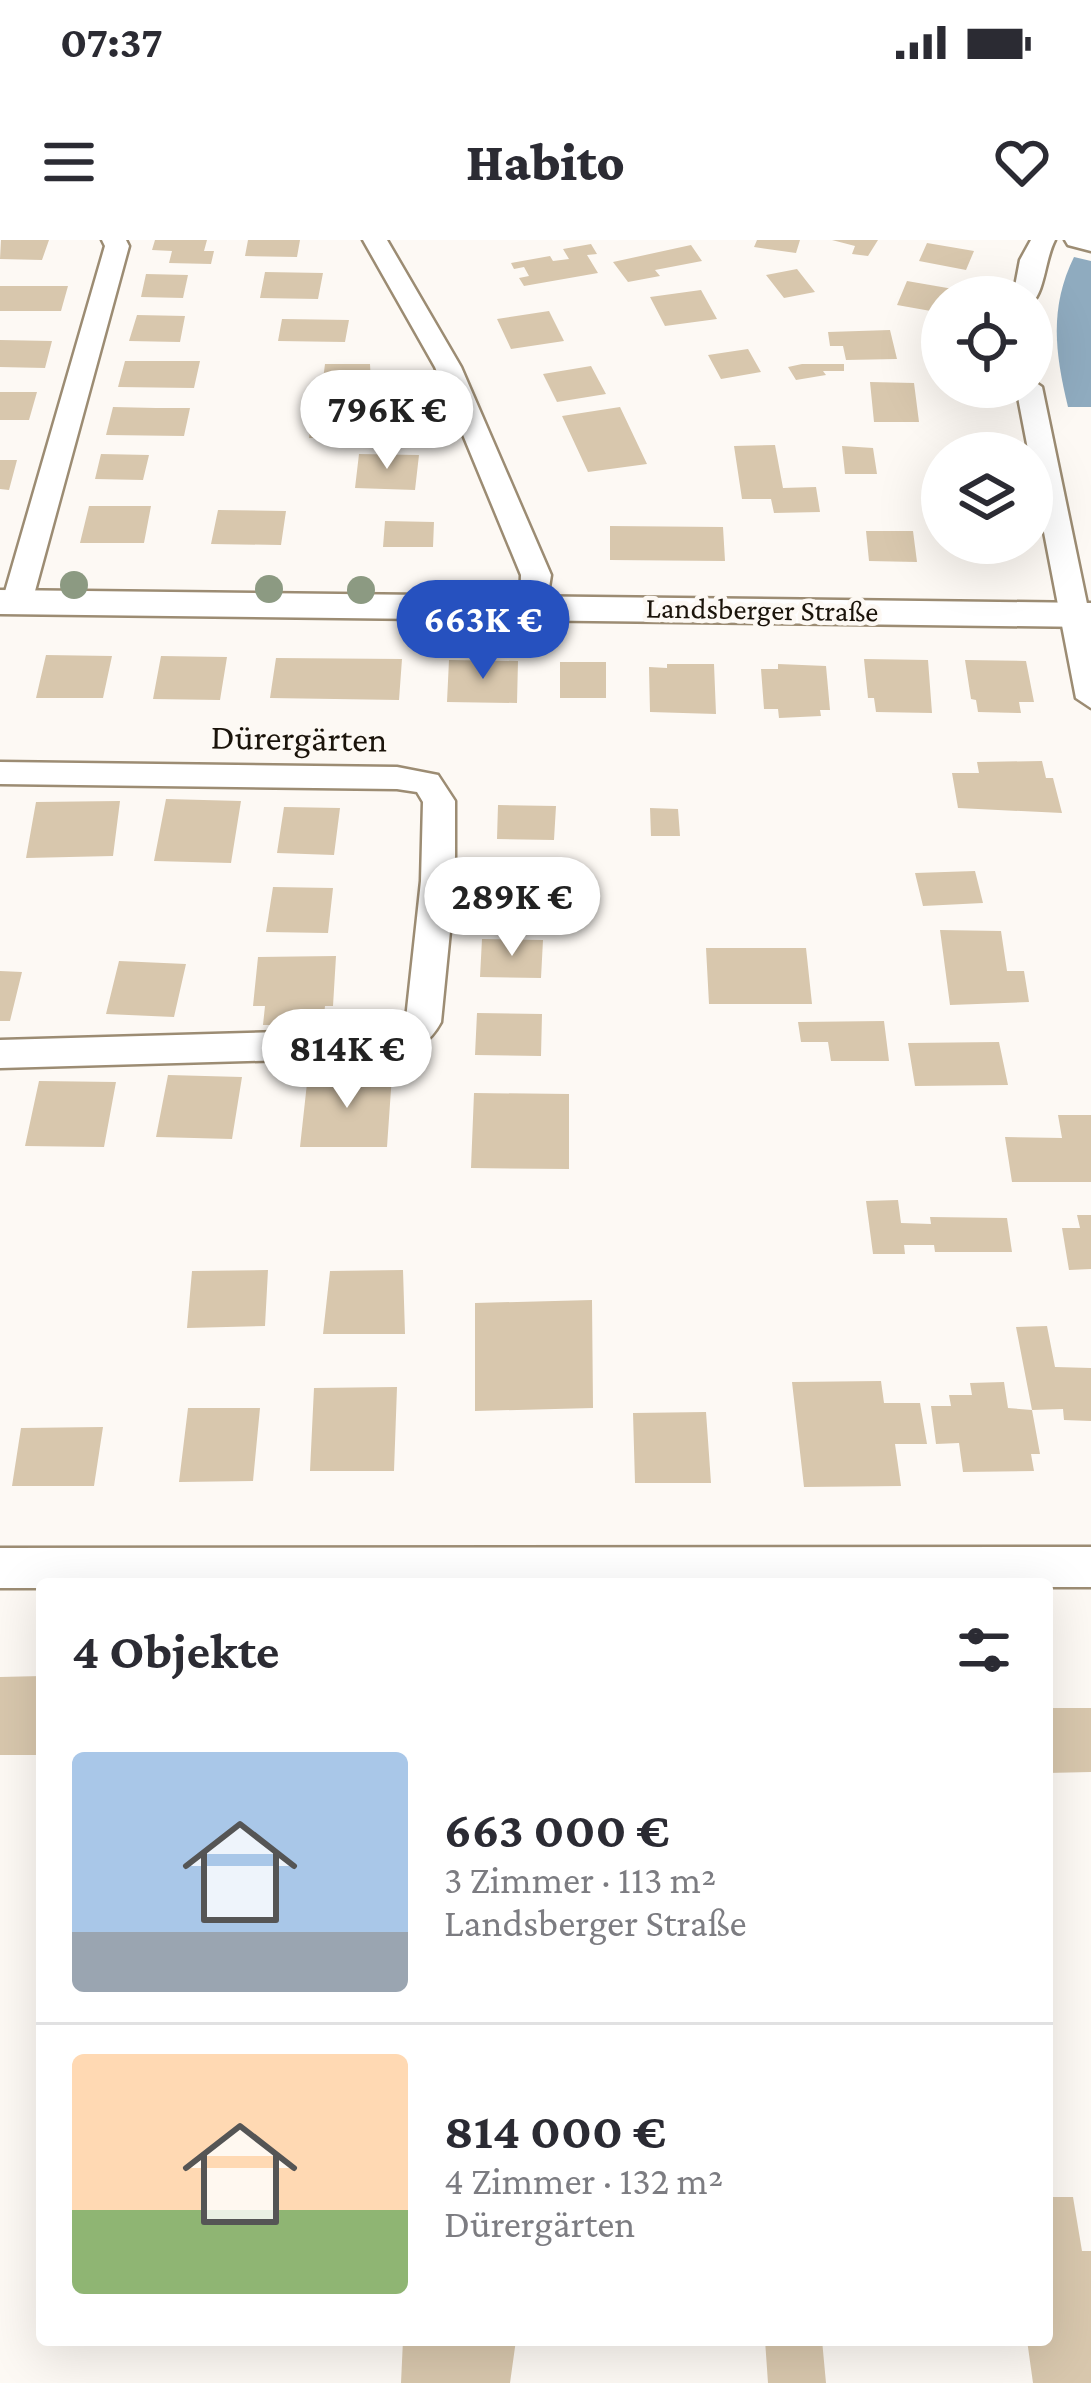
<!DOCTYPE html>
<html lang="de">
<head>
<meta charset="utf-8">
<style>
	body { margin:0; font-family:"Crimson Pro",serif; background:#f2f2f3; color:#2b2b33; height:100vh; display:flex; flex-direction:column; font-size:45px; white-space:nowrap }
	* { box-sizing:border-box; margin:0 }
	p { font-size:39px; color:#7c7c81 }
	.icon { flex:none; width:66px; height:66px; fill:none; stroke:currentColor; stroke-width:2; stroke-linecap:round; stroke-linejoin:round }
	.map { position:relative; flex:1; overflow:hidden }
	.sheet { position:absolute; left:36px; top:1338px; width:1017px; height:768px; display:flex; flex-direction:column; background:#fff; border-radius:12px; box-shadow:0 12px 48px #0002 }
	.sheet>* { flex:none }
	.fabs { position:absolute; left:921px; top:36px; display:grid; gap:24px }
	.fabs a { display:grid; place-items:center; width:132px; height:132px; border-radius:50%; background:#fff; box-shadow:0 12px 48px #0002; font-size:60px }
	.price { position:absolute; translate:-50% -102px; padding:0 27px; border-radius:42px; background:#fff; color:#222; font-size:39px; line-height:78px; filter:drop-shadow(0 3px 6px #0008) }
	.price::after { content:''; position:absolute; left:50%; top:72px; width:36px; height:27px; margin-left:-18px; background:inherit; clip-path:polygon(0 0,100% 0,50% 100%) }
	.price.active { background:#2651bf; color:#fff }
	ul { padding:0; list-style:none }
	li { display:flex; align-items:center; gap:36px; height:300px; padding:0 36px }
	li+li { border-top:3px solid #e1e1e2 }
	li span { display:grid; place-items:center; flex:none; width:336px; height:240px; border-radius:12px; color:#555 }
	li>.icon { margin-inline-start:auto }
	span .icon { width:144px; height:144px; fill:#fffc; stroke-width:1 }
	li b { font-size:51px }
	h2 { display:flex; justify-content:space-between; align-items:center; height:144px; padding:0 36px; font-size:51px }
	.status { display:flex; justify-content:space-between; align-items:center; height:84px; padding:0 60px; background:#fff; direction:ltr }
	.status svg { height:33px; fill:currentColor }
	header { display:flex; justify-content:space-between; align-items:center; height:156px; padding:0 36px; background:#fff; font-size:54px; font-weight:800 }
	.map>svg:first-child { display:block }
	.water { fill:#8fabbf }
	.building { fill:#d8c7ad }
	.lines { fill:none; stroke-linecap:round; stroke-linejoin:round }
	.minor-casing { stroke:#9c8c73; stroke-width:5 }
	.tertiary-casing { stroke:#9c8c73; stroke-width:5 }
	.minor { fill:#fff; fill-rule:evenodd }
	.tertiary { fill:#fff; fill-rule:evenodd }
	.tree { fill:#8c9a82 }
	.labels { text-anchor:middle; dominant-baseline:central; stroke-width:9; stroke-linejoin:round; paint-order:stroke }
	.far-street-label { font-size:30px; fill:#1a130a; stroke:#fdf9f4 }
	.street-label { font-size:36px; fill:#1a130a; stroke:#fdf9f4 }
</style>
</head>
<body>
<div class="status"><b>07:37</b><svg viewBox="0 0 49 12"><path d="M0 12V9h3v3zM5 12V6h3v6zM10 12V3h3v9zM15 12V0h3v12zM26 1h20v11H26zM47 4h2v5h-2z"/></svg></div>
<header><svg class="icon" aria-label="menu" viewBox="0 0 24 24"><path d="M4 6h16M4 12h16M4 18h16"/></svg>Habito<svg class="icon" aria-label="heart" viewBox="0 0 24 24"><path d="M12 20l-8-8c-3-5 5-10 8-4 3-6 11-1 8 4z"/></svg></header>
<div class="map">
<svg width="1091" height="2143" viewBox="0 0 1091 2143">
	<rect width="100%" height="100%" fill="#fdf9f4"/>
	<!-- water -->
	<path class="water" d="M1074 17 1091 21V167H1068C1055 113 1049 68 1074 17Z"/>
	<!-- building -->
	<path class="building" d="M1 0H49L42 20 0 19Z
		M155 0H207L204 11H214L211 24 169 23 172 11 152 10Z
		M248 0H300L297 17 245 16Z
		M757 0H800L796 13 754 7Z
		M832 0H878L868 16 852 14 855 6Z
		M927 3 974 11 966 30 919 21Z
		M591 4 597 14 587 15 598 33 524 46 519 38 529 36 524 27 514 29 511 23 550 16 553 21 569 19 563 9Z
		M691 5 702 21 655 30 660 36 628 42 613 22Z
		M797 29 815 52 784 58 766 35Z
		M265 32 323 33 318 59 260 58Z
		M146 34 188 35 183 58 141 57Z
		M907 41 959 50 956 57H942V73L897 65Z
		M0 46H68L61 71H0Z
		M701 50 717 79 665 86 650 57Z
		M549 71 564 101 511 109 497 79Z
		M137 75 185 76 180 102 129 101Z
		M282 79 349 80 345 102 278 101Z
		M890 90 897 119 846 120 843 106H830L828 92Z
		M0 100 52 101 45 128 0 127Z
		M748 109 761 132 721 139 708 115Z
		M125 121H200L194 148 118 147Z
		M325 124H370L371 143 352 150 322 147Z
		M802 124H844V131H823L826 135 796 140 788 127Z
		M591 126 606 154 557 162 543 134Z
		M870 142 914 143 919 182H874Z
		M0 152H37L29 180H0Z
		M113 167 156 168H190L184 196 106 195Z
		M620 167 647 224 588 232 562 176Z
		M313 170 391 171 388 198H309Z
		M775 205 783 248 816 247 820 272 774 273 771 259H742L734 206Z
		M842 206 873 208 877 234H845Z
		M101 214 149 215 143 240 95 239Z
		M359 214 419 215 415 250 355 248Z
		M0 220H17L9 250 0 249Z
		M89 266H151L144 303H80Z
		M218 270 286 271 281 305 211 304Z
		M385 281 434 282 433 307H383Z
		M610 286 723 287 725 321 610 320Z
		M866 291H913L917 322 869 321Z
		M46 415 112 416 103 458H36Z
		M161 416 227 417 220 460 153 459Z
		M276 418 402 419 399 460 270 458Z
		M864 419 928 420 932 473 876 472 874 458H868Z
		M449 420 518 421 517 463 447 462Z
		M965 420 1026 421 1034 462H1019L1021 473 978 472 976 460 971 459Z
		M560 422H606V458H560Z
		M667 424H714L716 474 650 472 649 427 667 428Z
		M778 424 826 426 830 470H820L821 476 779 478 778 469H764L761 429H778Z
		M1042 521 1046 538H1053L1062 573 958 568 952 533H979L977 522Z
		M166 559 241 561 231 623 154 621Z
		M120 561 113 616 26 618 36 562Z
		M498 565 556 566 554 600 497 599Z
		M284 567 340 568 334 615 277 613Z
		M650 568 678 569 680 596H651Z
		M486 628 544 629 543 665 484 664Z
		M975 631 983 663 923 666 915 633Z
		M273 647 333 648 328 693 266 692Z
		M940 690 1001 691 1007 731H1024L1029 762 950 765Z
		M482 699 543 700 541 738 480 737Z
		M706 708H806L812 764H709Z
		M336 716 333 766H325L323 785H263L265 766H253L258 717Z
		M119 721 186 724 174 777 106 774Z
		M0 731 22 732 10 781H0Z
		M477 773 542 774 541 816 475 815Z
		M884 781 889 821H831L828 802H801L798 782Z
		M999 802 1008 845 915 846 908 803Z
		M308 834 392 835 387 907H300Z
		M168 835 242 837 232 899 156 897Z
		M39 841 116 842 104 907 25 906Z
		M474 853 569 854V929L471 928Z
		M1058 875H1091V942H1012L1005 897 1062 898Z
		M898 960 901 983 931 984 930 977 1007 978 1012 1012H935L934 1005H904L905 1014H873L866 961Z
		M1077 975H1091V1029L1069 1030 1062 988H1080Z
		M268 1030 265 1086 187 1088 192 1031Z
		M403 1030 405 1094H323L330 1031Z
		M592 1060 593 1168 475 1171V1063Z
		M1047 1086 1055 1127 1091 1128V1181L1064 1180 1063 1169 1032 1170 1016 1087Z
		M881 1141 884 1163H920L927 1204H895L901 1246 804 1247 792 1142Z
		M1004 1142 1008 1168 1032 1170 1040 1214H1031L1034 1231 963 1232 959 1203 936 1204 931 1166H951L949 1155H972L970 1143Z
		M397 1147 394 1231H310L314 1148Z
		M188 1168H260L253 1241 179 1242Z
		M706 1172 711 1243H635L633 1173Z
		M103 1187 94 1246H12L21 1188Z
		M42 1436V1515H0V1437Z
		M1047 1468H1091V1532L1047 1533Z
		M1047 1957H1073L1082 2011H1091V2143H1033L1027 2100H1047Z
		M403 2100H516L510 2143H401Z
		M765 2100H822L826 2143H768Z"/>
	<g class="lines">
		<!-- minor casing -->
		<g class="minor-casing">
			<path id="minor" d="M102 0H126L129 6 32 362 17 371 2 362 105 6Z
				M363 0H387L461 127 551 335 545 373 535 375 520 366 521 335 435 127Z
				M1031 0H1055C1045 19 1045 50 1032 63V57H1013L1020 20Z
				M1065 0H1091V11L1068 5Z
				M1032 140 1042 147 1091 383V468L1076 458 1016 147H1032Z
				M0 522 397 527 438 535 455 561V641L441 782C429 804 416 809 393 817L0 828V800L390 789 406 779 421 641 423 562 417 552 397 549 0 544Z
				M1091 1307V1347L0 1348V1308Z"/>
		</g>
		<!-- tertiary casing -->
		<g class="tertiary-casing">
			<path id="tertiary" d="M0 350 1091 363V387L0 374Z"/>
		</g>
		<!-- minor -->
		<use href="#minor" class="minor"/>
		<!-- tertiary -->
		<use href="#tertiary" class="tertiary"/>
	</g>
	<!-- trees -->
	<g class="tree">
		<circle cx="74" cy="345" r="14"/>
		<circle cx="269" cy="349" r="14"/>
		<circle cx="361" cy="350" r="14"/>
	</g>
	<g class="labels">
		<!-- far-street labels -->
		<g class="far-street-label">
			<text transform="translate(762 369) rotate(1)">Landsberger Straße</text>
		</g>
		<!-- street labels -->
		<g class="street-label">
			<text transform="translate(299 498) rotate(1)">Dürergärten</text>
		</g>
	</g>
</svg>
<div class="fabs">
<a><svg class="icon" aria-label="locate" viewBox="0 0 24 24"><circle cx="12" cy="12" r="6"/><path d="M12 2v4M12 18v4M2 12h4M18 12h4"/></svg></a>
<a><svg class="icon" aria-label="layers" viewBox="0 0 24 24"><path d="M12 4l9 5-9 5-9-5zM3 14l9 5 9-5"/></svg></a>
</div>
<b class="price" style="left:387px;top:232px">796K €</b>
<b class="price active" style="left:483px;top:442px">663K €</b>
<b class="price" style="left:512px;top:719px">289K €</b>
<b class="price" style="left:347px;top:871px">814K €</b>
<section class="sheet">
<h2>4 Objekte<svg class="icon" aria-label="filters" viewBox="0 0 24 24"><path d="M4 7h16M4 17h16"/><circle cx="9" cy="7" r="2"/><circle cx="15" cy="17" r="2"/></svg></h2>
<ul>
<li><span style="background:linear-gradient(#a9c7e8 75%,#9aa5b1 0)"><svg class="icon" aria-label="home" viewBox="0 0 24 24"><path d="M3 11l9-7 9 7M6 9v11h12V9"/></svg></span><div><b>663 000 €</b><p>3 Zimmer · 113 m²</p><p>Landsberger Straße</p></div></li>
<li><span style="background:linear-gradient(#ffd9b3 65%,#8fb573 0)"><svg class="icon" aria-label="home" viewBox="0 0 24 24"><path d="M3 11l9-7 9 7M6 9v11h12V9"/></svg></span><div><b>814 000 €</b><p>4 Zimmer · 132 m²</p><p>Dürergärten</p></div></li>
</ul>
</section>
</div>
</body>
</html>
